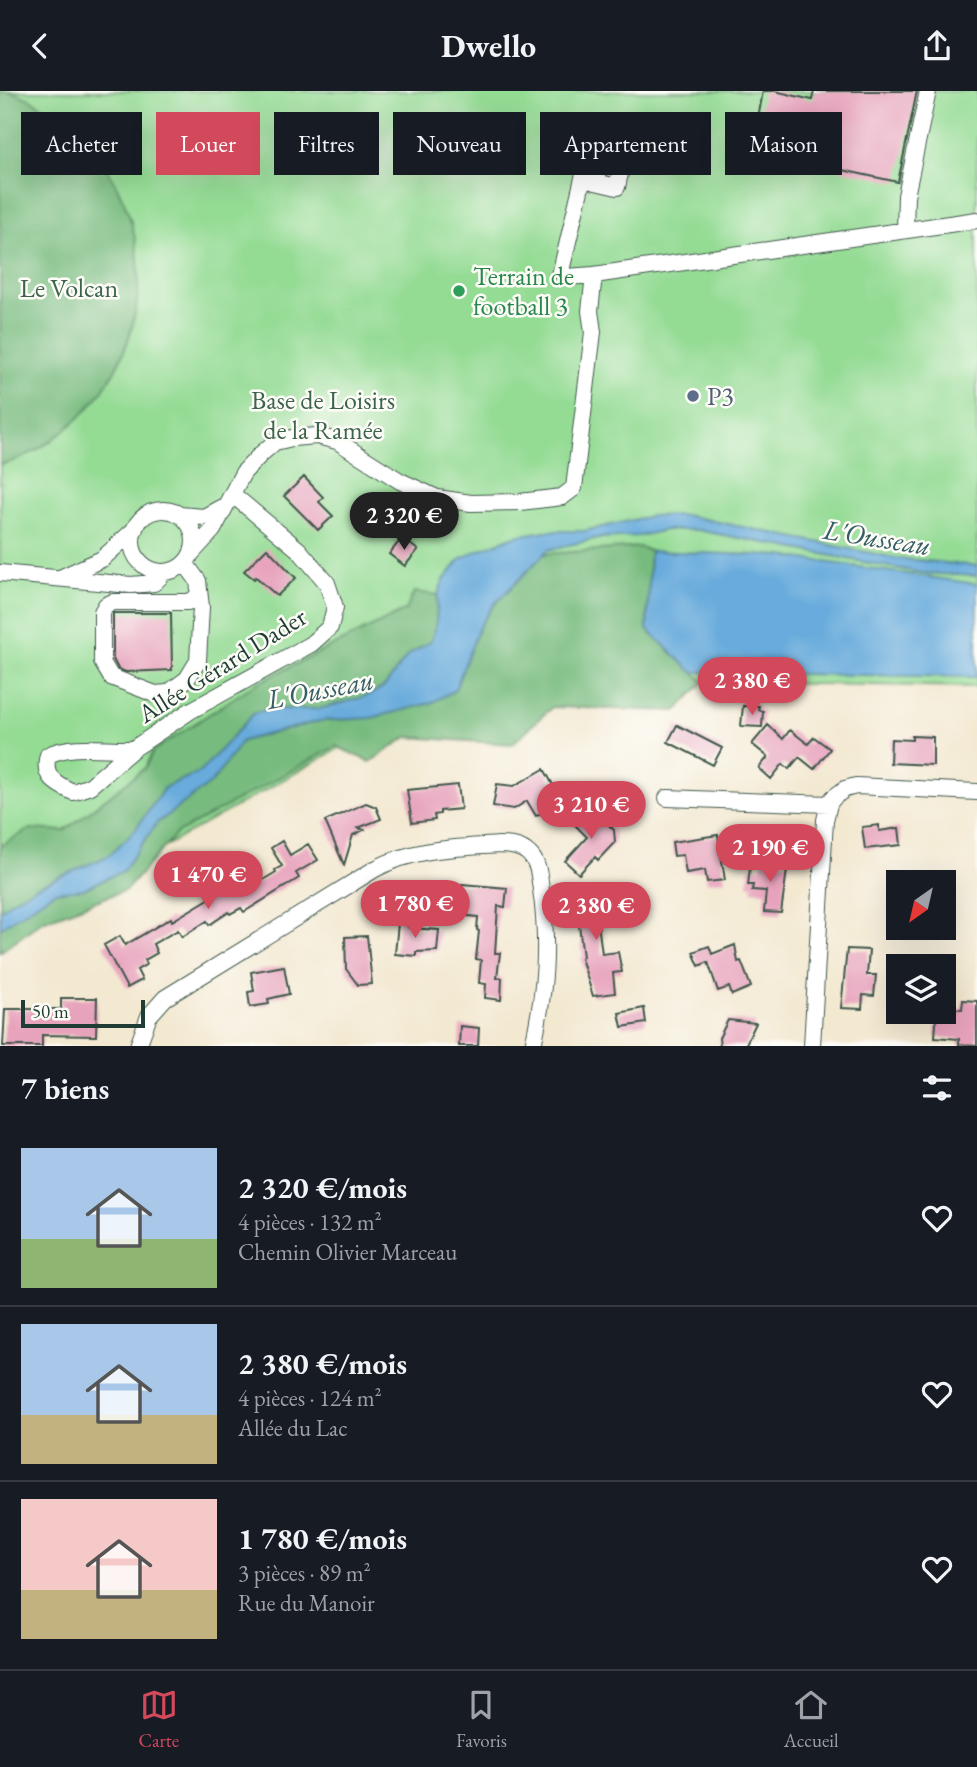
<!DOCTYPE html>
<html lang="fr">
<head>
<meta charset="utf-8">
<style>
	body { margin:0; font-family:"EB Garamond",serif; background:#242831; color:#f1f3f6; height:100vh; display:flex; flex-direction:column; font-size:26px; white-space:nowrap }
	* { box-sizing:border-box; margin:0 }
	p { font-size:23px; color:#9ea1a6 }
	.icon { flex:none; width:38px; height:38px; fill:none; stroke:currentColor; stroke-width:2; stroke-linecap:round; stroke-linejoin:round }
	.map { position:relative; height:955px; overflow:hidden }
	.panel { display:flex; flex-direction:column; background:#171b24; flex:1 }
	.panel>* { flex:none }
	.guide { position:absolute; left:21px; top:21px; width:936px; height:63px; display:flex; gap:14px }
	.needle { width:46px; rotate:214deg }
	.fabs { position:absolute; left:886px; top:779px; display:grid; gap:14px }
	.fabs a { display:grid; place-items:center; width:70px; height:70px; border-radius:0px; background:#171b24; box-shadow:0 7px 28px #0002; font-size:35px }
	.scale { position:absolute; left:21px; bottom:18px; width:124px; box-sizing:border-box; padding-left:7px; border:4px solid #1f3d34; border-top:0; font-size:19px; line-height:24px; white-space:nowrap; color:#1f3d34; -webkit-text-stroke:5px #fdfcf7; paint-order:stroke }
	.price { position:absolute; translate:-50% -60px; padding:0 16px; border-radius:24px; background:#d1495b; color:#fff; font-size:23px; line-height:46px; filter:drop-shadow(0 2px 4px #0008) }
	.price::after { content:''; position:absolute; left:50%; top:42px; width:21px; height:16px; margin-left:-10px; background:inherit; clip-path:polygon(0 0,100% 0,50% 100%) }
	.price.current { background:#222; color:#fff }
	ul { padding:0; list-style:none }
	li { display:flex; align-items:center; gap:21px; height:175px; padding:0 21px }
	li+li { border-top:2px solid #363941 }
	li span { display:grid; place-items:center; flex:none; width:196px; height:140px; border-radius:0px; color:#555 }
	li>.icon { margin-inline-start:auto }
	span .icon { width:84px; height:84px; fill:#fffc; stroke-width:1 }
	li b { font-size:30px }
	h2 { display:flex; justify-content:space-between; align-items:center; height:84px; padding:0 21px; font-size:30px }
	.chip { padding:0 24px; border-radius:0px; background:#171b24; box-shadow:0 7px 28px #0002; font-size:24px; line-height:63px }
	.chip.current { background:#d1495b; color:#fff }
	header { display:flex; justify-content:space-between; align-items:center; height:91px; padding:0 21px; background:#171b24; font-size:32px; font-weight:700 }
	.tab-bar { display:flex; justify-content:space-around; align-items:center; height:98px; border-top:2px solid #363941; background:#171b24; font-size:19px; color:#9ea1a6 }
	.tab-bar a { display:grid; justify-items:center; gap:4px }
	.tab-bar .current { color:#d1495b }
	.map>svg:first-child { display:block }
	.green { fill:#94db94; stroke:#5a8c64; stroke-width:2 }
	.forest { fill:#77bb7e; stroke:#4b7c59; stroke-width:2 }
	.water { fill:#68abdc; stroke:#447488; stroke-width:2 }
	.building { fill:#e7a2bc }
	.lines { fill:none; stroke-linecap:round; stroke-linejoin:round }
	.minor-casing { stroke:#3f574b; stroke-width:18 }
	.minor { stroke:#fff; stroke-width:16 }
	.leisure-dot { fill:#2e9e5b; stroke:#fdfcf7; stroke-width:2.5 }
	.service-dot { fill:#5c6f8a; stroke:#fdfcf7; stroke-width:2.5 }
	.labels { text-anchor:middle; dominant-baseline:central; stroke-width:5; stroke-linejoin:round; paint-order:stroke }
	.leisure-label { font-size:26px; fill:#27864d; stroke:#fdfcf7; text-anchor:start }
	.park-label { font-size:26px; fill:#3c644c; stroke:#fdfcf7 }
	.service-label { font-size:26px; fill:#4e5e75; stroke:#fdfcf7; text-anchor:start }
	.street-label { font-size:26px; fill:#1f3d34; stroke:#fdfcf7 }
	.water-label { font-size:28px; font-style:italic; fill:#355e66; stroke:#fdfcf7 }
</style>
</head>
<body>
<header><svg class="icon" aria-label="back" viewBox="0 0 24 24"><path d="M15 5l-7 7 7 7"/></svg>Dwello<svg class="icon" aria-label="share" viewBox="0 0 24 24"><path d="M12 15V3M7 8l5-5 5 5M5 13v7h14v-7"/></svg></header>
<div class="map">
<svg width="977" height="955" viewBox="0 0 977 955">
	<rect width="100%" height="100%" fill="#fdfcf7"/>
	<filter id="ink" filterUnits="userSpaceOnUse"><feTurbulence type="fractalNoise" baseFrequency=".0143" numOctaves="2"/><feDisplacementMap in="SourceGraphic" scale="14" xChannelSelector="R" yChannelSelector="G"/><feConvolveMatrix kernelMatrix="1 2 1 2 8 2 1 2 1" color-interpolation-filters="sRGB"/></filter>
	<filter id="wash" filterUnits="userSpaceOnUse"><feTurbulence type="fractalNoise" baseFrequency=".00686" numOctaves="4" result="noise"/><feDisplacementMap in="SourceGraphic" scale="28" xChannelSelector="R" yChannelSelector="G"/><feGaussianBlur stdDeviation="1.57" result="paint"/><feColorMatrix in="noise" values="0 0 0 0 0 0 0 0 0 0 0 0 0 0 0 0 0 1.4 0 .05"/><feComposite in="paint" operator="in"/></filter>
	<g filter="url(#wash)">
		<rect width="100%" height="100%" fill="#f3e8d0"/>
		<!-- green -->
		<path class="green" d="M0 0H977V596L645 590 361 645 0 848Z"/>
		<!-- forest -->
		<path class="forest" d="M0 0C22 0 40 14 57 26 78 39 95 59 108 80 162 164 143 277 65 339 46 355 24 368 0 374Z
			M640 456 650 460 647 538 704 591 676 620 552 616 512 653 407 646 370 671 336 655 176 743 126 799 42 830 0 861V755L30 738 64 740 145 677 153 660 255 593 406 519 414 501 438 504 466 537 532 464Z"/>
		<!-- water -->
		<path class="water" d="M684 424 895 467 977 475V485L921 482 697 439H666L639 445 598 447 548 459 493 515 479 536 455 599 431 612 371 627 320 630 242 650 212 691 157 732 123 780 84 798 54 801 0 837V819L14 808 36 796 108 765 134 740 165 696 200 681 254 622 267 618H319L357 608 373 602 385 595 408 564 431 550 436 532 438 504 443 490 460 469 474 461 515 445 545 440H584L651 425Z
			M650 460 783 465 977 493V586L692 581 647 538Z"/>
		<g id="blocks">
			<!-- building -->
			<path class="building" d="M763 0H775L812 9 814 0H917L898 91 800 70 805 44 757 33Z
				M304 386 323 406 319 411 333 425 318 439 284 405Z
				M402 447 418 459 405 475 389 463Z
				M267 457 296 487 277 505 256 486 254 488 244 480Z
				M113 522H171L172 579 126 581 118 578 113 568Z
				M743 615H759L758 619 763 620 762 636 741 635Z
				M677 634 722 657 713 674 668 651Z
				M768 634 783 648 790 639 808 653 814 646 830 658 814 678 799 666 789 678 783 673 771 688 759 677 768 666 752 653Z
				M912 645 933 646V674L890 672 891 648 912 649Z
				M544 678 556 699 550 702 557 713 536 725 527 710 514 718 493 715 497 693 514 695Z
				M458 694 461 718 440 720V723L434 724 435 729 412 732 407 699Z
				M366 712 376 716 381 728 358 737 364 739 353 744 344 774 325 730Z
				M586 718 592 724 595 721 614 739 615 751 598 769 595 766 579 783 565 770 587 746 573 732Z
				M879 734V740L899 737 901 754 865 758 862 736Z
				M718 744 725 789 707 791 705 779 686 782 683 764 674 765 672 751Z
				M282 750 290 764 308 753 318 769 296 782 299 787 244 821 241 817 230 823 229 821 209 834 207 830 182 846 178 839 153 853 157 862 145 869 147 873 137 879 142 889 127 897 104 854 120 845 125 854 171 827 172 830 217 803 205 783 216 776 231 799 236 797 240 803 276 781 275 779 282 775 271 757Z
				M762 770 788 772 781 822 764 821 766 800 752 799 753 794H748L750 776 761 777Z
				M462 793 507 797 505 816 498 815 495 862H500L497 887H502L501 909 485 907 486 893 479 892 481 869 476 868 479 840 477 839 478 826 460 824Z
				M608 797 610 822 597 824 602 863 618 861 622 881 613 882 615 902 593 905 581 867 583 866 575 801Z
				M399 822 409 837 439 839 437 860 416 861V865L395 863Z
				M367 845 372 893 358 894 346 878 345 846Z
				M735 854 738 871 741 870 751 896 732 904 729 896 718 900 708 871 699 875 693 861 709 855 712 863Z
				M847 858 869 859 867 884H876L874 905 863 904 862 918 841 917Z
				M284 875 289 903 268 908 269 913 250 916 248 901 254 900 251 881Z
				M61 907H97L96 945 42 944V955H3L5 918H61Z
				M963 909 977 910V955L959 954V948L935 946 937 920H943V917L962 918Z
				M644 917 646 932 622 936 619 922Z
				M728 929 756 932 745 955H720L719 947Z
				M460 935 479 937 478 955H459Z"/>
		</g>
	</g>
	<g filter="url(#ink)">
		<use href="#blocks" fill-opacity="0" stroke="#3f574b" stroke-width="2"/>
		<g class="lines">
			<!-- minor casing -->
			<g class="minor-casing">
				<path id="minor" d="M583 88 617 96 625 60 591 53 561 180 566 186 594 184
					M905 139 906 105 928 0
					M132 450a31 31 0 1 1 62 0a31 31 0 1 1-62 0Z
					M179 424 204 426 226 414
					M192 462 213 439 243 382 261 363 275 351 292 347 317 345 337 350 400 390 437 407 471 412 520 411 562 406 574 397 593 241 590 220 594 184 977 129
					M185 472 198 490 201 516 198 570 187 588 168 602 155 603 111 586 102 571V521L106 514 113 511H188L195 508 199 501
					M0 482 131 494 154 492 164 482
					M60 487 102 468 135 438
					M133 658C105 659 73 652 48 664 42 685 55 693 73 701L90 695 133 658 190 620 311 553 330 536 335 516 327 492 299 459 232 403
					M667 707 829 713
					M138 955 149 925 165 907 375 778C414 757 456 757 499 754 510 754 521 755 529 763 539 772 539 786 541 798 549 855 545 900 533 955
					M812 955 825 729 829 713 833 707 845 698 856 695 977 701"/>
			</g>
			<!-- minor -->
			<use href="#minor" class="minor"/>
		</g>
	</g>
	<!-- markers -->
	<circle class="leisure-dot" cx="459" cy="200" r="7"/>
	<circle class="service-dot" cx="693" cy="305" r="7"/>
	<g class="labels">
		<!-- leisure labels -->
		<g class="leisure-label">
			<text x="473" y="185">Terrain de<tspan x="473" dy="30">football 3</tspan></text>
		</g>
		<!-- park labels -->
		<g class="park-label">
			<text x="69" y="197">Le Volcan</text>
			<text x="323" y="309">Base de Loisirs<tspan x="323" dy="30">de la Ramée</tspan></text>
		</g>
		<!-- service labels -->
		<g class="service-label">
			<text x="707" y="305">P3</text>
		</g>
		<!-- street labels -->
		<g class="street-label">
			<text transform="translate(222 574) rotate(-32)">Allée Gérard Dader</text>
		</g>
		<!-- water labels -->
		<g class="water-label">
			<text transform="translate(877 446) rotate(9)">L'Ousseau</text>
			<text transform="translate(320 598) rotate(-11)">L'Ousseau</text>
		</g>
	</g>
</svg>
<div class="fabs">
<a><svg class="needle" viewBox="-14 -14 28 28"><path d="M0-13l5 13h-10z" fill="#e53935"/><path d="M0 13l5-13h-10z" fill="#9ea1a6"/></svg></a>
<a><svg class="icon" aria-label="layers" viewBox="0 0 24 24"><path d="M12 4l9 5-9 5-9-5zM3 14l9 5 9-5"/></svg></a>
</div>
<div class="scale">50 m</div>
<b class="price current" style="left:404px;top:461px">2 320 €</b>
<b class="price" style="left:752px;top:626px">2 380 €</b>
<b class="price" style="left:591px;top:750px">3 210 €</b>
<b class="price" style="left:770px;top:793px">2 190 €</b>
<b class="price" style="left:208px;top:820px">1 470 €</b>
<b class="price" style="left:415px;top:849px">1 780 €</b>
<b class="price" style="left:596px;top:851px">2 380 €</b>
<div class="guide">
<a class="chip">Acheter</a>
<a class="chip current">Louer</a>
<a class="chip">Filtres</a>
<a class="chip">Nouveau</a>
<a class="chip">Appartement</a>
<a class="chip">Maison</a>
</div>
</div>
<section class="panel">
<h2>7 biens<svg class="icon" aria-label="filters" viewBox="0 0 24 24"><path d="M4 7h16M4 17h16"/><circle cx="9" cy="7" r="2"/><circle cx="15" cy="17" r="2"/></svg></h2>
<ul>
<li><span style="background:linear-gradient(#a9c7e8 65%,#8fb573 0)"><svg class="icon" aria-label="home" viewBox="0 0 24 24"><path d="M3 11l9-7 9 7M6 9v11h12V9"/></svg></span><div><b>2 320 €/mois</b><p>4 pièces · 132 m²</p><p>Chemin Olivier Marceau</p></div><svg class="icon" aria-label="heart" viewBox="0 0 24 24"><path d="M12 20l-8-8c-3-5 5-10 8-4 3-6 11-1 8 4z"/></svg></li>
<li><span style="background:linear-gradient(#a9c7e8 65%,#c2b280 0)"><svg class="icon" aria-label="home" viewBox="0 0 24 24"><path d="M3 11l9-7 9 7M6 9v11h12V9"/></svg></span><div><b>2 380 €/mois</b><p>4 pièces · 124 m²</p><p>Allée du Lac</p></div><svg class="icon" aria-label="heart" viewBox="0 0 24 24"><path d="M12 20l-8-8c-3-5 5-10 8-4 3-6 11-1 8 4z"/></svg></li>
<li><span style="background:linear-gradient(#f6c9c9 65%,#c2b280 0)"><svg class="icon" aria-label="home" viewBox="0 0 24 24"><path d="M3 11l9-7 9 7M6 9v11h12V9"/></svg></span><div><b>1 780 €/mois</b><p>3 pièces · 89 m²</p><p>Rue du Manoir</p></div><svg class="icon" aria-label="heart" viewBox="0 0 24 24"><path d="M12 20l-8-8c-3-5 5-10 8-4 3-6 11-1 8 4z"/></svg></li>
</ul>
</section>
<nav class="tab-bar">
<a class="current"><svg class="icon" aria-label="map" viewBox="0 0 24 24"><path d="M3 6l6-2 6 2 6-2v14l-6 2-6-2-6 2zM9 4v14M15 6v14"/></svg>Carte</a>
<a><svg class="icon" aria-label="saved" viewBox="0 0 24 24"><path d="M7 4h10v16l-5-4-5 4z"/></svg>Favoris</a>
<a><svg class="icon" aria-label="home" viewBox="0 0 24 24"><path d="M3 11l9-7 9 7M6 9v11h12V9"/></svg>Accueil</a>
</nav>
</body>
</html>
